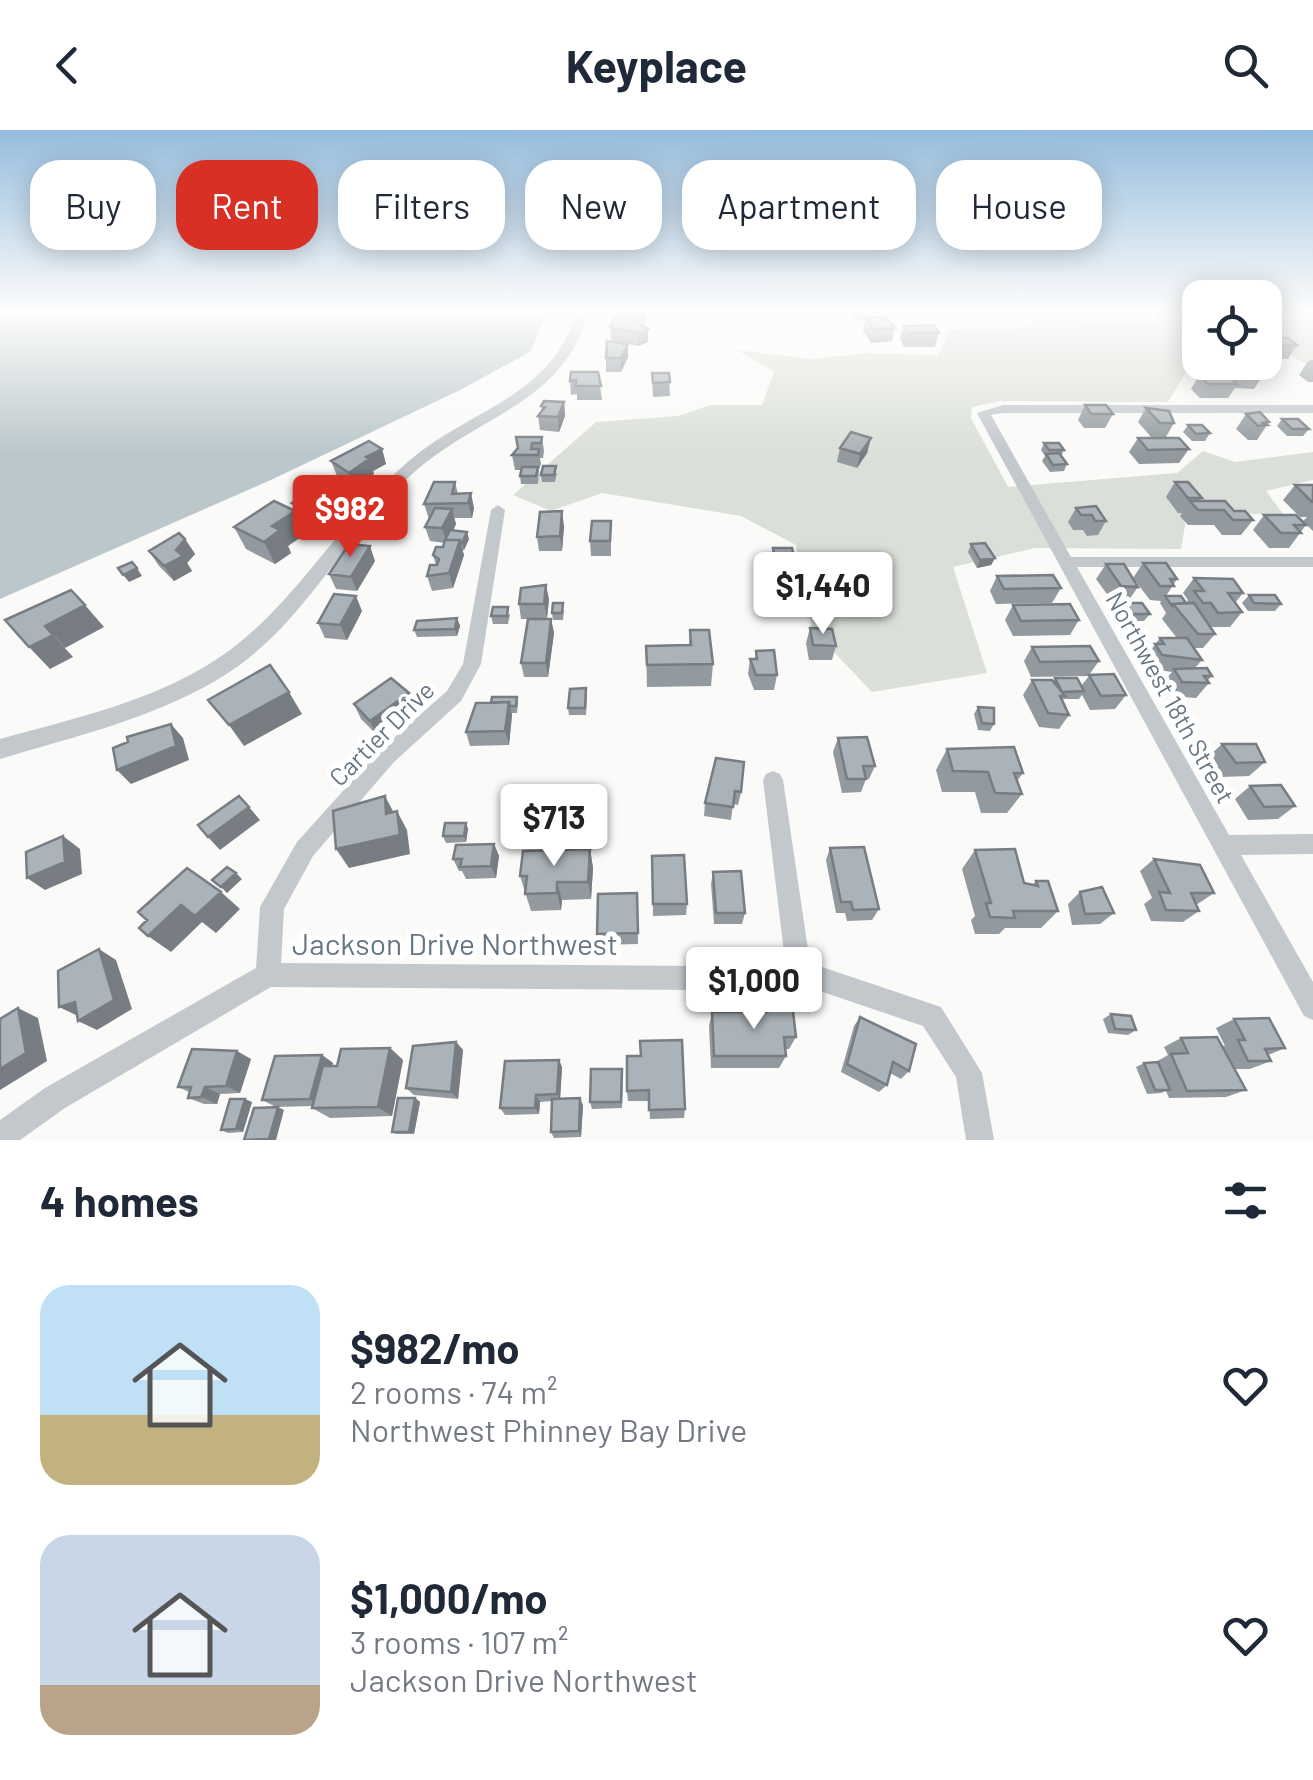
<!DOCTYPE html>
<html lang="en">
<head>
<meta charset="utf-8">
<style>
	body { margin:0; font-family:Barlow,sans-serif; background:#f6f6f7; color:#1f2937; height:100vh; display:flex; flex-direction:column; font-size:38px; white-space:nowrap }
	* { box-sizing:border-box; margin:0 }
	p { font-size:32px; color:#747a83 }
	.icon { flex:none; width:55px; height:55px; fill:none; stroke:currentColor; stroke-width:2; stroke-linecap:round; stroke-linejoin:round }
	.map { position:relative; height:1010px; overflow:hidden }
	.details { display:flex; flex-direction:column; background:#fff; flex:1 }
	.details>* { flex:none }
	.hud { position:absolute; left:30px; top:30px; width:1255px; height:90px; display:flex; gap:20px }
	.tools { position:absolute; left:1182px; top:150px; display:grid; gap:20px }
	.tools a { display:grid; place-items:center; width:100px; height:100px; border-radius:20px; background:#fff; box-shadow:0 5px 25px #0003; font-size:50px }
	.price { position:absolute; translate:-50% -85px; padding:0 22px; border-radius:10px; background:#fff; color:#222; font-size:32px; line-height:65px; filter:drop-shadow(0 2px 5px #0008) }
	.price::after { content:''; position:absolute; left:50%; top:60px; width:30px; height:22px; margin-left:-15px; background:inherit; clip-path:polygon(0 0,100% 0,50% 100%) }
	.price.selected { background:#d93025; color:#fff }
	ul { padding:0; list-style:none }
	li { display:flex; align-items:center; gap:30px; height:250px; padding:0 40px }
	li span { display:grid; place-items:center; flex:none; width:280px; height:200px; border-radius:30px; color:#555 }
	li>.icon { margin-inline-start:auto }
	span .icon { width:120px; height:120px; fill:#fffc; stroke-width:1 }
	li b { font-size:42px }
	h2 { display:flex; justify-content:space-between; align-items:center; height:120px; padding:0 40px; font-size:42px }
	.pill { padding:0 35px; border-radius:30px; background:#fff; box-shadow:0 5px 25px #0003; font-size:35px; line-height:90px }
	.pill.selected { background:#d93025; color:#fff }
	header { display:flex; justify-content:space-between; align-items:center; height:130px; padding:0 40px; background:#fff; font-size:45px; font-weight:700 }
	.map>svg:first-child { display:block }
	.green { fill:#dadfd7 }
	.water { fill:#bbc7cb }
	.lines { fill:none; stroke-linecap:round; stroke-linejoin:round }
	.minor { fill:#c3c8cc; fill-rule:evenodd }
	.tertiary { fill:#c3c8cc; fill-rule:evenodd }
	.wall { fill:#929a9f }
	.shaded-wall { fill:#777d82 }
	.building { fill:#aab3b9; stroke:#777d82; stroke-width:2.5 }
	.labels { text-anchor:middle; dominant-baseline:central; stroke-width:10; stroke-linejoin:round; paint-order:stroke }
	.street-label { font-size:25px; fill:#657683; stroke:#fff }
	.near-street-label { font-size:30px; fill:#657683; stroke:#fff }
</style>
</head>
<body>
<header><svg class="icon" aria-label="back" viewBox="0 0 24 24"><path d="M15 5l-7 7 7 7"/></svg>Keyplace<svg class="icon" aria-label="search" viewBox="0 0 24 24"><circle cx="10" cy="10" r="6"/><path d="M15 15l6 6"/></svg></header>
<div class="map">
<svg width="1313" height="1010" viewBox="0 0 1313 1010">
	<rect width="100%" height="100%" fill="#fafaf8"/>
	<!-- green -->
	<path class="green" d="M1042 183 1101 194 1155 193 1156 183H1180L1200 191V232L1260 236 1187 240 1168 272 1000 271 972 277 971 288 1008 357 1177 343 1203 321 1235 332 1313 322V350L1266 361 1283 384H1187L1181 419 1035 418 953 437 987 543 872 562 812 499 796 415 741 386 602 363 551 381 513 365 596 292 678 286 711 275H762L774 242 737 220 812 229 867 223 938 225 949 200 1024 198Z
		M1294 183H1313V239L1265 208V187H1296Z"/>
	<!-- water -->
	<path class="water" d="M0 183H547L530 222 460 260 273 349 0 469Z"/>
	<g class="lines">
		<!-- minor -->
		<path class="minor" d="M1003 275H1313V283H1003L991 285 1071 427H1313V437H1077L1229 705 1313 704V724L1241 725 1313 852V890L1304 886 977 283Z
			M498 375 505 380 481 534 461 571 394 632 313 726 284 779 281 833 702 836 785 830 763 650 766 644 773 641 780 644 783 650 810 833 941 877 982 943 994 1010H966L956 947 923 896 799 854 702 860 271 857 65 978 20 1010H0V990L45 958 256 838 260 777 297 712 380 620 447 561 463 534 491 380Z"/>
		<!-- tertiary -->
		<path class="tertiary" d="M576 183H588C566 268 487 284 425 333 350 393 310 490 228 543 160 587 76 606 0 629V609C72 589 150 572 214 531 294 480 338 390 410 330 470 279 552 267 576 183Z"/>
	</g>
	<!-- wall -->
	<path class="wall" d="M623 183H646V192H638L648 212 638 216 628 214V227L621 242H606V228L626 214 611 210 610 197 623 185Z
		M852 183H867L866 188 895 198 892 211 871 213 863 201 865 190H854Z
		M904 196 939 203 935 217H904L900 209Z
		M1270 208 1297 215 1288 229H1271L1265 224V216Z
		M1313 230V252H1308L1299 245 1308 231Z
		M1230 234 1263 245 1254 259 1235 258 1228 268H1200L1191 259 1199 245H1224Z
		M598 242 602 270H577V264L571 265 570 251Z
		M652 243H669L670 266 653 267Z
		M564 272 565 286 559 302 540 300 538 286 542 281 541 276Z
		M1085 275 1113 284 1105 298H1084L1078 290Z
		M1146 278 1174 293 1166 307H1151L1138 292Z
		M1246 284 1269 292 1257 310H1248L1236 299Z
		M1282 289 1309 299 1303 306H1287L1277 296Z
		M1188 295 1210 303 1205 311H1192L1183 302Z
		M542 307 544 321 543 328H540L541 334 539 339 538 354H521L520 346 521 340H515L512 325Z
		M871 308 867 323 857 338 837 332 840 318Z
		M1138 308 1189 319 1179 333 1139 334 1129 322Z
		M1044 313 1064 320 1061 326 1067 334 1064 341 1050 342 1042 331 1045 326 1041 320Z
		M382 319 386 334 373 341 374 344 354 357 337 346 331 331Z
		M557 343 555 352H542L541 345Z
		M455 352 458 364 474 378 472 388H454L456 394 452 401 469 409 464 420H462L464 425 453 458 432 461 427 446 436 435 433 425 443 417 444 413 430 411 425 397 429 389 424 374Z
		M1175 352 1202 368 1200 371 1234 381 1253 390 1241 405H1222L1214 395H1188L1180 386 1182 383H1178L1166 367Z
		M1295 355H1313V401L1303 391 1307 387H1300L1283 370Z
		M337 362 343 376 313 394 298 388 292 373Z
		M1076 378 1106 391 1098 405 1087 406 1083 400H1073L1068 392Z
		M295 381 305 404 288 416 291 423 275 434 246 419 234 397Z
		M1264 385 1306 395 1289 418H1269L1253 400Z
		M611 391V426H591L590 411Z
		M564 396 562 421H539L537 407Z
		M185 409 195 424 187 433 192 441 174 451 159 436 149 421Z
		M971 414 995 428 991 435 977 438 968 422Z
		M773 418 797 442 794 457 776 460 770 433Z
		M375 431 357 461 336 459 329 444Z
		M1143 433 1177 449 1166 466 1186 473 1188 470 1183 463 1194 448 1243 463 1235 473 1242 482 1230 497H1211L1215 504 1203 518H1194L1202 530 1194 539 1212 546 1207 551 1209 553 1196 568 1170 566 1162 554 1172 542 1151 539 1144 529 1160 508H1177L1162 489 1166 483 1160 473 1161 471 1150 470 1133 448Z
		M1106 434 1138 457 1128 471H1112L1096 449Z
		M997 446 1061 458 1052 473 996 474 990 461Z
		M1249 465 1281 474 1275 481H1248L1242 473Z
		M549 469 547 488 551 489 554 503 548 547H524L521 533 528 489H521L519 474Z
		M1126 473 1150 484 1144 491H1128L1121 480Z
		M1013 475 1079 490 1070 505 1013 506 1005 490Z
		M564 480 563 490H553L552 483Z
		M362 481 347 510 325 508 318 493Z
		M510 484 508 494H493L491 486Z
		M457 488 460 496 457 506 417 507 414 500Z
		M810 498 836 516 832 530H809L806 513Z
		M690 500 713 534 711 556 647 557 646 516 689 515Z
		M1032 517 1099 531 1089 545 1126 565 1115 579 1090 580 1082 565 1079 569H1063L1069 585 1059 599 1039 597 1023 565 1032 550 1053 551 1055 548 1081 556 1089 546 1031 547 1024 531Z
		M756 521 777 545 774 560H754L748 544 750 529H755Z
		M409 563 415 577 377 605 361 589 354 574Z
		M587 566 586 585H569L568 578Z
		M517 567 518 574 517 583H512L509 615 470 616 466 602 491 573Z
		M978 577 994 594 990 601 978 600 974 584Z
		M838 608 875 636 869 649H866L861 662 842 663 833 622Z
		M1222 614 1265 632 1249 646 1221 647 1208 627Z
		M947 619 1023 643 1017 651 1022 664 1007 683H981L975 662H942L936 640Z
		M716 628 741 662 738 675 733 674 731 690 704 686 705 673Z
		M1250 656 1295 676 1278 689 1248 690 1235 669Z
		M466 693 468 699 466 712 446 713 443 706Z
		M494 714 499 726 496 748 466 749 462 741H459L453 729Z
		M830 718 879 779 872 790 847 791 845 783H836L826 730Z
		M590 719 593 738 591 769 562 770 561 780 531 781 520 746Z
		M975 720 1024 753 1033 754 1036 751 1058 781 1041 798H1005L999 804H975L971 790 975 786 962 739Z
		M652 726 687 774 686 785 653 786Z
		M1154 729 1214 763 1196 775 1199 781 1183 792 1151 791 1144 774 1152 768 1140 741Z
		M713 742 745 783 742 794H714L711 754Z
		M1080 762 1114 783 1100 794 1072 795 1068 774Z
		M637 763 638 814 599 815 597 804Z
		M765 873 796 907 789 919H785L786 926 779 938H711L709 896 712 882H762Z
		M1111 884 1136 900 1128 905 1108 903 1103 889Z
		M860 887 909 941 901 949 890 943 887 955 879 962 841 942 854 896Z
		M1234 889 1285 918 1268 925 1271 931 1250 939H1235L1246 960 1226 967 1169 968 1166 961 1161 963 1147 964 1136 937 1144 933H1154L1168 925 1164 917 1181 908 1225 916 1216 898Z
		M456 912 463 920 458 969 414 965 406 958Z
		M390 918 403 930 392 986 330 988 312 978 313 976 276 977 262 970 322 925 333 933 332 936H337Z
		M627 926 685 979 684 988 650 989 649 971H628L627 961Z
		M251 929 240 963 220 964 217 974H204L188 968 189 962 178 957Z
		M559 930 562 937 560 969 583 975 581 1007 554 1008 551 1002 552 971 540 972 539 984 505 985 500 978Z
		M623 946 622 978 592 979 590 972Z
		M415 968 420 972 414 1004H396L392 1002Z
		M252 972 243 1002 228 1003 221 1000Z"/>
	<!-- shaded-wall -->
	<path class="shaded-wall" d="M648 199V212L638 216V203Z
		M628 214V227L621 242V228Z
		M564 272 565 286 559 302 558 287Z
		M871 308 867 323 857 338 860 324Z
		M382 319 386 334 373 341 374 344 354 357 349 343 366 327Z
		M337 362 343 376 313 394 306 380Z
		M471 363 474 378 472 388 468 373Z
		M452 379 456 394 447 413 442 398Z
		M295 381 305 404 288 416 291 423 275 434 264 412 272 396Z
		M562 381 564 396 562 421 560 406Z
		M467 402 469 409 464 420 462 413Z
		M185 409 195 424 187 433 192 441 174 451 164 436Z
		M460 410 464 425 453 458 449 443Z
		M370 416 375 431 357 461 351 447Z
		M995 428 991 435 977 438 980 430Z
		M137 438 142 446 129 452 123 445Z
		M797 442 794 457 776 460 778 446Z
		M546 455 549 469 547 488 544 474Z
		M356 466 362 481 347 510 340 495Z
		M85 475 104 497 65 518 45 496Z
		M457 488 460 496 457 506 455 499Z
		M551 489 554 503 548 547 546 533Z
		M53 505 73 527 50 539 29 517Z
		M289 562 302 584 244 616 229 595Z
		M409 563 415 577 377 605 370 591Z
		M509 572 512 586 509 615 505 601Z
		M171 594 183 608 189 630 131 654 117 640Z
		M385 666 395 685 386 684Z
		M249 677 260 690 220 720 208 707Z
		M397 681 407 700 410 724 349 738 336 719Z
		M466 693 468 699 466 712 464 706Z
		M63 706 80 719 82 744 45 760 27 748Z
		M494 714 499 726 496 748 491 736Z
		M590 719 593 738 591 769 588 752Z
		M236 743 242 749 227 763 221 757Z
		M557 752 562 770 561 780 557 763Z
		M221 762 240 779 216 803 202 792 171 822 148 806 181 775Z
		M99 819 116 830 132 879 97 900 78 891Z
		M75 872 78 886 59 877Z
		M18 878 38 888 47 931 0 960V939Z
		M456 912 463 920 458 969 451 962Z
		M390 918 403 930 392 986 378 977Z
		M237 921 251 929 240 963 226 956Z
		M322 925 333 933 322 976 310 969Z
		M559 930 562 937 560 971 557 964Z
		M205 957 220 964 217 974 201 967Z
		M536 965 540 972 539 984 535 978Z
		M415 968 420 972 414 1004 409 1002Z
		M580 968 583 975 581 1007 579 1001Z
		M245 969 252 972 243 1002 236 999Z
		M278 977 284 980 276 1010H270L269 1009Z"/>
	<!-- building -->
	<path class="building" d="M615 185H628L648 199 638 203 610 197Z
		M886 187 895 198 874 199 866 188Z
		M934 195 939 203H908L904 196Z
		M1270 208H1288L1297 215H1280Z
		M607 211 628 214 621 228H606Z
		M1230 234 1254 235 1263 245 1237 244Z
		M571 242H598L601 256H576V250L570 251Z
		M652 243H669L670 252 653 253Z
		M1199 245H1228L1237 254H1208Z
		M544 271 564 272 558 287 538 286 545 277 541 276Z
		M1085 275H1106L1113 284H1091Z
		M1146 278 1169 281 1174 293H1160Z
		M1260 282 1269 292 1263 293 1267 295 1258 296 1246 284Z
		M1282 289H1298L1309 299H1292Z
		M1188 295H1202L1210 303 1196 304Z
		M851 302 871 308 860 324 840 318Z
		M516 307H542L541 313H532L531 319H539L538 325H512L518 318Z
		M1138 308H1179L1189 319 1148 320Z
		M369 311 382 319 366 327 369 329 349 343 331 331Z
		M1044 313H1059L1064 320H1049Z
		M1059 323 1067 334 1053 335 1046 324Z
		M543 336H556L554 345H541Z
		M522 337H538L536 346H520Z
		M434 352H455L452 364 471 363 468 373 424 374Z
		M1175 352H1188L1202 368H1188Z
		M320 354 337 362 306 380 292 373Z
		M1295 355H1313V372H1312Z
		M274 371 295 381 272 396 280 400 264 412 234 397Z
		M1190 371H1225L1234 381H1245L1253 390H1233L1224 380H1198Z
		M1096 376 1106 391H1095L1092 385H1081L1076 378Z
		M435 378 452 379 442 398 425 397Z
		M562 381 560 406 537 407 540 382Z
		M1264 385H1296L1306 395H1294L1301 403H1281Z
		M592 391H611L610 411H590Z
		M450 400 467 402 462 413H460V410H445Z
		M179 403 185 409 176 420 183 426 164 436 149 421Z
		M445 410H460L449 443 427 446 430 435H437L439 429 433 425 436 417H443Z
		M985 413 995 428 980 430 971 414Z
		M349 414 370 416 351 447 329 444Z
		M773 418H792L797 442 778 446Z
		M132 432 137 438 123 445 118 438Z
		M1143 433H1166L1177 449H1170L1174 456H1160Z
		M1106 434H1124L1138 457 1121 456Z
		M1053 445 1061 458 1004 459 997 446Z
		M1194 448 1233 449 1243 463H1228L1242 482 1218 483 1211 473H1203L1194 461H1204Z
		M546 455 544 474H519L521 458Z
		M71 460 85 475 45 496 53 505 29 517 5 490Z
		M334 464 356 466 340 495 318 493Z
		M1249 465H1275L1281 474 1254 473Z
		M1165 466H1181L1186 473 1173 474 1172 476Z
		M553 473H563L562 483H552Z
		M1126 473H1142L1150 484H1133Z
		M1194 473 1215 504H1198L1173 474Z
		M1070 474 1079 490 1021 491 1013 475Z
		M493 477H508L507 486H491Z
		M457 488 455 499 414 500 417 491Z
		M528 489H551L546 533H521Z
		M810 498 832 499 836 516 813 515Z
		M690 500H709L713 534 647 535 646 516 691 515Z
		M1160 508H1187L1202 530 1162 525 1155 514H1164Z
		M1090 516 1099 531 1040 532 1032 517Z
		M774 520 777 545H756L750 529H757L756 521Z
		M270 535 289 562 229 595 208 570Z
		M1207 538 1212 546H1204L1209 553 1182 552 1174 539Z
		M1114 544 1126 565 1101 566 1089 545Z
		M391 548 409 563 370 591 354 574Z
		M1055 548H1077L1084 561 1062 562Z
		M1032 550H1052L1065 566H1060L1069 585 1048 583Z
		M586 558 585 578H568L570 559Z
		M492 567H517L516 576H510L509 572 491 573Z
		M509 572 505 601 466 602 476 573Z
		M978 577 994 578V594L982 593Z
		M171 594 176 616 117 640 113 618 128 612 127 607Z
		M867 607 875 636H863L866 649H847L838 608Z
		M1222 614H1256L1265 632 1236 633Z
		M1014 617 1023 643H1014L1022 664 995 663 988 642 953 641 947 619Z
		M716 628 744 632 741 662 735 661 733 677 705 673Z
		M1281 655 1295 676 1264 677 1250 656Z
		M239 666 249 677 208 707 198 695Z
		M385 666 386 684 397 681 400 705 336 719 333 681Z
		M445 693H466L464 706H443Z
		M63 706 65 732 27 748 26 722Z
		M494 714 491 736 460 737 462 729H453L456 715Z
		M864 717 879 779 853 780 851 772H841L830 718Z
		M590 719 588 752H557V763L525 764 527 746H520L523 721Z
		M1015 719 1024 753 1038 756 1036 751H1048L1058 781H1013L1015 788 990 787 986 773H991L975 720Z
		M684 725 687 774H653L652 726Z
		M1154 729 1200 735 1214 763H1191L1199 781 1166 780 1159 762 1170 763Z
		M227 737 236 743 221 757 212 750Z
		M187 738 221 762 195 786 181 775 148 806 139 798 147 790 138 782Z
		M741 741 745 783H716L713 742Z
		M1102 757 1114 783 1085 784 1080 762Z
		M637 763 638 803 597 804 598 764Z
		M99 819 114 870 78 891 75 872 59 877 58 841Z
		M765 873H792L796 907H784L786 926H714L712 882H766Z
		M18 878 26 923 0 939V889Z
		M1111 884 1131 886 1136 900 1115 899Z
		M860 887 916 914 909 941 893 932 887 955 847 934Z
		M1269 888 1285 918 1265 919 1271 931H1248L1238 910H1245L1234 889Z
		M1217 907 1246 960 1187 961 1171 924 1188 923 1181 908Z
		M682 910 685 979 649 980V960L627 961V926H641L640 911Z
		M456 912 451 962 406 958 413 916Z
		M390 918 378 977 312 978 323 936H337L341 919Z
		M192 919 237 921 226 956 205 957 201 967 188 968 191 957H178Z
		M322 925 310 969 262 970 275 926Z
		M559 930 557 964 536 965 535 978H500L505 931Z
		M1158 932 1170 960H1155L1144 933Z
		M591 939H622L621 972H590Z
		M398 968H415L409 1002H392Z
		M580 968 579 1001 551 1002 552 969Z
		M230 969H245L236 999 221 1000Z
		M278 977 269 1009 244 1010 254 978Z"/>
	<!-- sky -->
	<linearGradient id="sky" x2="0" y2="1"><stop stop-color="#96bcdc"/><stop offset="0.56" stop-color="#fdfdfc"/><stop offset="1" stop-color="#fdfdfc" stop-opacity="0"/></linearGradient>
	<rect width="1313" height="324" fill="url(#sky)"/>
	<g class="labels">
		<!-- street labels -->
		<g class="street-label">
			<text transform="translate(1171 567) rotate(61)">Northwest 18th Street</text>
			<text transform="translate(381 603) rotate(-45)">Cartier Drive</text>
		</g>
		<!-- near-street labels -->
		<g class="near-street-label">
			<text x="455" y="813">Jackson Drive Northwest</text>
		</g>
	</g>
</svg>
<div class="tools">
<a><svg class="icon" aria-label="locate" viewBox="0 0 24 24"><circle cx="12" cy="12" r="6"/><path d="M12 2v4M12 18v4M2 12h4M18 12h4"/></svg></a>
</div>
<b class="price selected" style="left:350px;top:430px">$982</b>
<b class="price" style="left:823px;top:507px">$1,440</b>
<b class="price" style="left:554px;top:739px">$713</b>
<b class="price" style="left:754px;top:902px">$1,000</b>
<div class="hud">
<a class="pill">Buy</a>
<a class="pill selected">Rent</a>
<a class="pill">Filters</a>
<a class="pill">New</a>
<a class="pill">Apartment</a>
<a class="pill">House</a>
</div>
</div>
<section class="details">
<h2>4 homes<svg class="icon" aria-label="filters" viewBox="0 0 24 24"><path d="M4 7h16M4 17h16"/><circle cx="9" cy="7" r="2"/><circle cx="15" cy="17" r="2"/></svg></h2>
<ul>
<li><span style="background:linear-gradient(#bfe0f5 65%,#c2b280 0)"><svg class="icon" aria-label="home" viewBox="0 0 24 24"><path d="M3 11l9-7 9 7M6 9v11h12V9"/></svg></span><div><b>$982/mo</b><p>2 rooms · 74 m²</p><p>Northwest Phinney Bay Drive</p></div><svg class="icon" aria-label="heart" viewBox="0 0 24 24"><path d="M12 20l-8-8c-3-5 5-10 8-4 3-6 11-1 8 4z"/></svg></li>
<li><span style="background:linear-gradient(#c9d6e8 75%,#b9a48a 0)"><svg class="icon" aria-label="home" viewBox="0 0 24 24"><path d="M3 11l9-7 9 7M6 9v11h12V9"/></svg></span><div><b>$1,000/mo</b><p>3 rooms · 107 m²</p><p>Jackson Drive Northwest</p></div><svg class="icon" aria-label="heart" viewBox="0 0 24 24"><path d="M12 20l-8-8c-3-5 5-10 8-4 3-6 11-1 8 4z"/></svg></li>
</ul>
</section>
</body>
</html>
